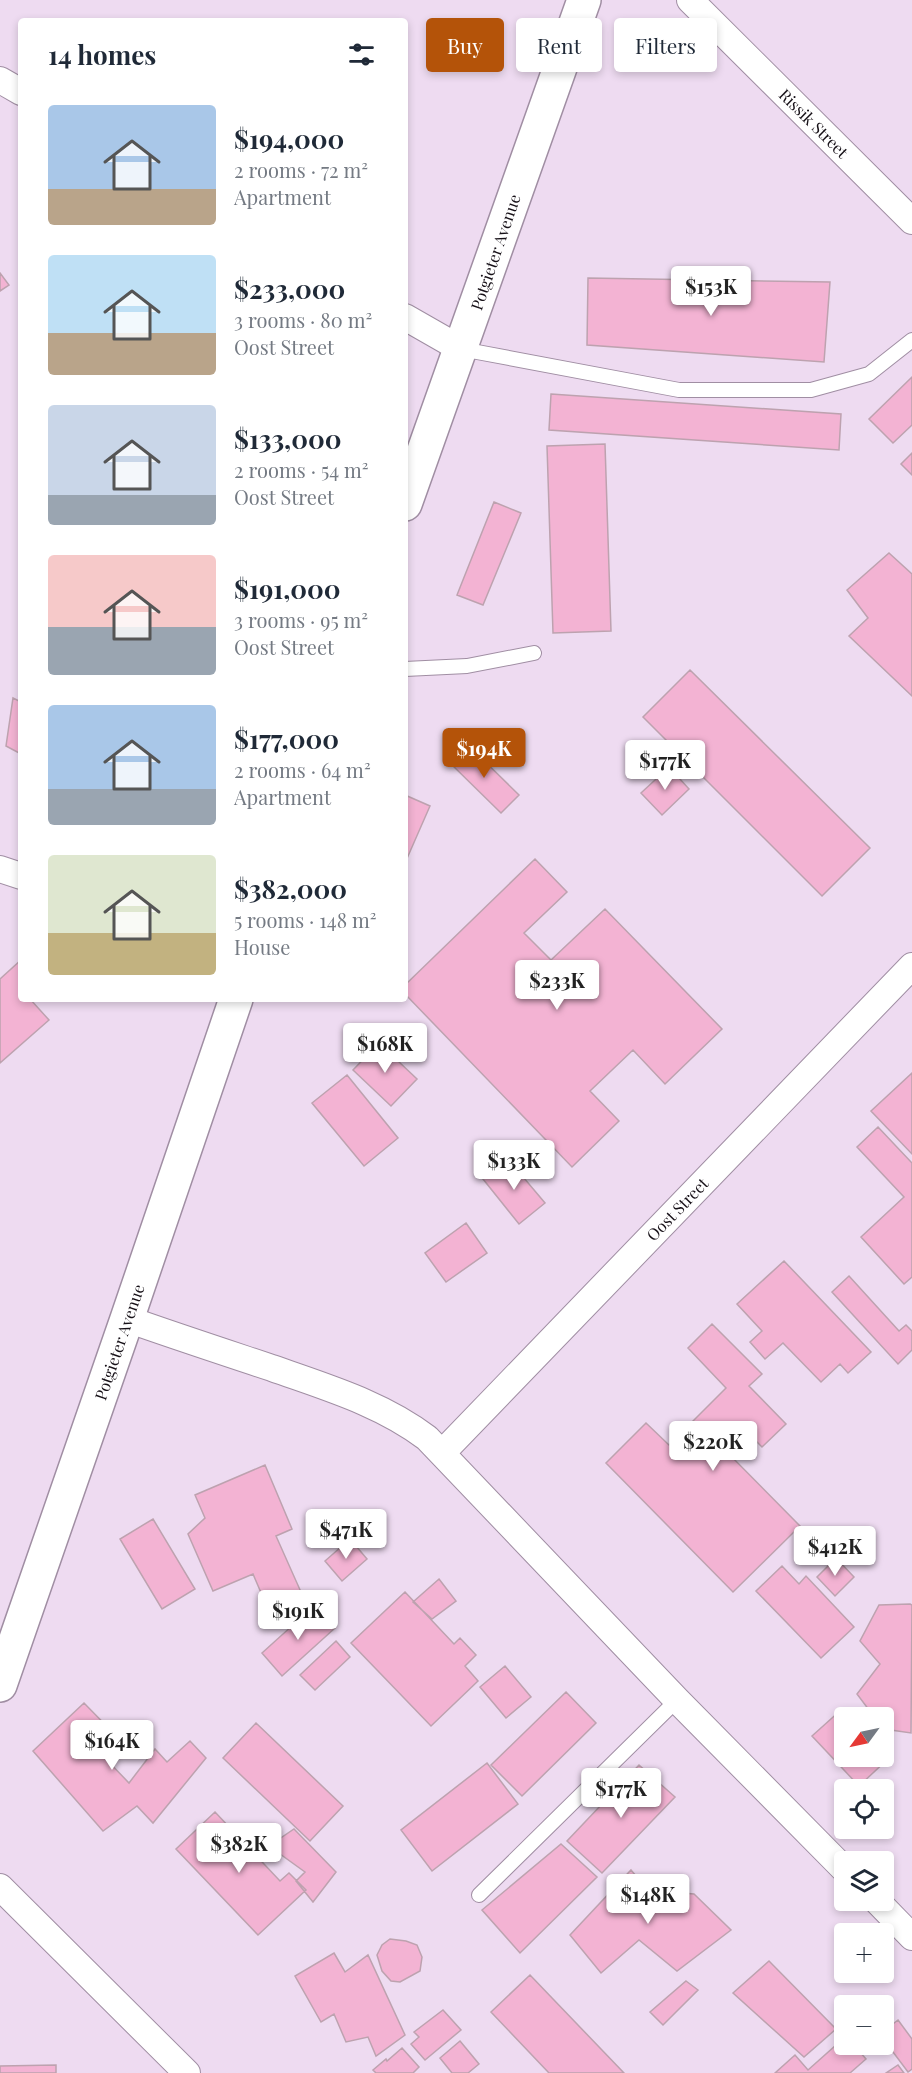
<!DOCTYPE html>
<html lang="en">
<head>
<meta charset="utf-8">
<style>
	body { margin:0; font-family:"Playfair Display",serif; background:#f6f6f7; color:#1f2937; height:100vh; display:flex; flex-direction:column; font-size:22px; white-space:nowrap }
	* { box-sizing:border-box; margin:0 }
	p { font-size:20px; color:#747a83 }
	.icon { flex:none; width:33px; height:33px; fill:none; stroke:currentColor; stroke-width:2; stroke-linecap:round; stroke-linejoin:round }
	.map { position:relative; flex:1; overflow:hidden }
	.side { position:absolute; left:18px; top:18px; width:390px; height:984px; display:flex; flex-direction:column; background:#fff; border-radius:6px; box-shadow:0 3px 9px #0003 }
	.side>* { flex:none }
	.hud { position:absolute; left:426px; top:18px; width:396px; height:54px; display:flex; gap:12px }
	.needle { width:39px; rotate:237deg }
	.fabs { position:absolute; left:834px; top:1707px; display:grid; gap:12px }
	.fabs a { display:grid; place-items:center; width:60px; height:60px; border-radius:6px; background:#fff; box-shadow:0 3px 9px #0003; font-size:30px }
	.price { position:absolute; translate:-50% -51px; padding:0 14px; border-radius:6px; background:#fff; color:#222; font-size:20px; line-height:39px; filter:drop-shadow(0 2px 3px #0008) }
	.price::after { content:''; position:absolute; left:50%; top:36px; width:18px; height:14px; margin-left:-9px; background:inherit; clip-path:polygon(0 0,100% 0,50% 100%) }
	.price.selected { background:#b45309; color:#fff }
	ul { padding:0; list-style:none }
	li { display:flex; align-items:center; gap:18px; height:150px; padding:0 30px }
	li span { display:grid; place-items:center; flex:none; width:168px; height:120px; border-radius:6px; color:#555 }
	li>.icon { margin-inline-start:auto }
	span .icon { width:72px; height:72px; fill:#fffc; stroke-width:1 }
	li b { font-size:26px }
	h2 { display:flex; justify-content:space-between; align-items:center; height:72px; padding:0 30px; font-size:26px }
	.chip { padding:0 21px; border-radius:6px; background:#fff; box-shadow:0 3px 9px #0003; font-size:21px; line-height:54px }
	.chip.selected { background:#b45309; color:#fff }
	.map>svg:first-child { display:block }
	.building { fill:#f3b3d3; stroke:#bda2af; stroke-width:1.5 }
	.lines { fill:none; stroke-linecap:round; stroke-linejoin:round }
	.service-casing { stroke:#a08ea3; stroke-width:16 }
	.minor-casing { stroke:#a08ea3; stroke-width:28 }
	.tertiary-casing { stroke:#a08ea3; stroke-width:36 }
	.service { stroke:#fff; stroke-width:14 }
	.minor { stroke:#fff; stroke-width:26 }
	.tertiary { stroke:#fff; stroke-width:33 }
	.labels { text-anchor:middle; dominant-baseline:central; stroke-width:5; stroke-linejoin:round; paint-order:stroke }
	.street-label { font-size:16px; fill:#161017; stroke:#fff }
</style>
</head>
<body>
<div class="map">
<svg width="912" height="2073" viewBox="0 0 912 2073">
	<rect width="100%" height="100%" fill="#eedbf1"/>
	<!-- building -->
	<path class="building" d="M0 273 9 285 0 291Z
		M588 278 830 282 824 362 587 345Z
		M912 377V425L893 443 869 419Z
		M551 394 841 414 839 450 549 430Z
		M605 444 611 631 553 633 547 446Z
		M912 453V475L901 464Z
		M494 502 521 513 483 605 457 595Z
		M889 553 912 574V696L849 636 868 618 847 590Z
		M690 670 870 848 822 896 643 717Z
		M13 698 21 702V754L6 746Z
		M467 744 519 795 501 813 449 762Z
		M669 767 689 789 662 815 641 793Z
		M405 795 430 806 405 863Z
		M535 859 567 892 524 933 551 960 605 909 722 1029 665 1084 633 1050 590 1091 619 1121 572 1167 405 994V985Z
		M21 960V999H30L49 1020 0 1063V979Z
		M379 1043 417 1079 391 1106 353 1070Z
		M912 1073V1154L871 1111Z
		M347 1075 398 1138 364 1166 312 1103Z
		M878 1127 912 1163V1277L904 1284 861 1237 904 1197 857 1147Z
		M507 1158 545 1203 519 1224 483 1179Z
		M466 1223 487 1253 446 1282 425 1253Z
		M784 1261 871 1352 848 1373 840 1364 821 1382 783 1343 765 1359 750 1342 762 1331 737 1304Z
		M849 1276 899 1331 906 1325 912 1331V1350L898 1364 832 1292Z
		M712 1324 762 1374 749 1386 786 1424 762 1447 743 1428 723 1448 800 1526 733 1592 606 1463 646 1423 669 1445 726 1388 688 1348Z
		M265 1465 292 1529 276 1536 305 1601 271 1616 253 1574 213 1591 188 1534 205 1518 195 1495Z
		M153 1519 195 1589 162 1609 120 1539Z
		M350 1539 367 1559 342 1581 325 1561Z
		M836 1558 854 1577 835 1596 817 1577Z
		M782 1566 799 1584 806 1576 854 1627 821 1658 756 1591Z
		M439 1579 456 1601 432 1619 413 1602Z
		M405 1592 454 1644 460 1638 476 1655 465 1666 478 1681 431 1726 351 1643Z
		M910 1604 912 1605 911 1733 884 1729V1718H875L857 1694 880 1664 860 1641 879 1605Z
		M314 1606 335 1628 282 1676 262 1653Z
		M336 1641 350 1657 315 1690 300 1675Z
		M505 1666 531 1697 506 1718 480 1687Z
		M566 1692 596 1723 522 1796 491 1765Z
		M84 1703 123 1743 104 1757 129 1783 155 1749 167 1762 190 1741 206 1758 153 1823 137 1806 103 1831 33 1751Z
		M842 1709 850 1718H844V1756H884V1753L889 1758 859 1786 812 1736Z
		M256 1723 343 1806 310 1841 223 1758Z
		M487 1763 518 1804 432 1871 401 1830Z
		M639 1765 675 1797 602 1873 567 1841Z
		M215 1812 280 1881 289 1873 306 1890 258 1935 176 1849Z
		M294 1829 336 1872 313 1902 296 1881 305 1872 269 1846Z
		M561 1844 597 1877 520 1953 482 1910Z
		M631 1870 652 1895 670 1884 682 1893 694 1894 731 1930 677 1971 639 1940 601 1973 570 1935Z
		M390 1939 406 1941 417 1945 422 1957 420 1971 400 1982 391 1981 382 1971 377 1955 382 1945Z
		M334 1953 345 1972 368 1955 405 2035 376 2056 368 2037 346 2042 334 2014 321 2022 295 1976Z
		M769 1961 836 2029 804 2057 733 1993Z
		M530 1975 624 2073H549L491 2012Z
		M686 1981 698 1990 663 2025 650 2012Z
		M443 2010 461 2030 425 2060 411 2044 419 2037 414 2032Z
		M898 2020 912 2039V2069L908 2072 884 2040V2031Z
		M844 2038V2044H853L866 2059 850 2073H775L795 2055 808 2070Z
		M460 2041 479 2064 468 2073H452L440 2058Z
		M402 2048 419 2067 413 2073H376L373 2070 386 2059 387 2061Z
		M56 2065V2073H0V2066Z
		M898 2065 904 2073H886Z"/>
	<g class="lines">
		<!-- service casing -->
		<g class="service-casing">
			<path id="service" d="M461 349 679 390H811L869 374 912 340
				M405 669 467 666 534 653
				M479 1895 677 1700"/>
		</g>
		<!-- minor casing -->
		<g class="minor-casing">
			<path id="minor" d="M690 0 912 221
				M0 80 21 92
				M405 317 461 349
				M0 869 21 876
				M127 1319C175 1336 224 1352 272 1368 325 1387 381 1403 427 1438L677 1700 844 1869
				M442 1453 912 966
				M0 1887 187 2073
				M876 1900 912 1937"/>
		</g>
		<!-- tertiary casing -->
		<g class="tertiary-casing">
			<path id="tertiary" d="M405 504 584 0
				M0 1685 127 1319 236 999"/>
		</g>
		<!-- service -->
		<use href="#service" class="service"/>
		<!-- minor -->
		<use href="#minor" class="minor"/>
		<!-- tertiary -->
		<use href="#tertiary" class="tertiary"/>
	</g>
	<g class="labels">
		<!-- street labels -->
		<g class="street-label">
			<text transform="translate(814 123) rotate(45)">Rissik Street</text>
			<text transform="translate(495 252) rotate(-71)">Potgieter Avenue</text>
			<text transform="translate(677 1209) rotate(-46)">Oost Street</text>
			<text transform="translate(119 1342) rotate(-71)">Potgieter Avenue</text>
		</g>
	</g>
</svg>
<div class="fabs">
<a><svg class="needle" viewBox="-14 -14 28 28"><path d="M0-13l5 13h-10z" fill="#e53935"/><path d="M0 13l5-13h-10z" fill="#747a83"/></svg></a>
<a><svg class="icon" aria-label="locate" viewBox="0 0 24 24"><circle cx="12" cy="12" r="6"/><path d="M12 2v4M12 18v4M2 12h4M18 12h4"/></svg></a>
<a><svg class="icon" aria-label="layers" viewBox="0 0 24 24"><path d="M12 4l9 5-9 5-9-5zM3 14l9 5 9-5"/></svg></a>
<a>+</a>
<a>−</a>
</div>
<b class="price" style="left:711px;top:317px">$153K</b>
<b class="price selected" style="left:484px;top:779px">$194K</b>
<b class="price" style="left:665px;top:791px">$177K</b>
<b class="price" style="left:557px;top:1011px">$233K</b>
<b class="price" style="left:385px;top:1074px">$168K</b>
<b class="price" style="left:514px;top:1191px">$133K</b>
<b class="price" style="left:713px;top:1472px">$220K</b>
<b class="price" style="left:346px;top:1560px">$471K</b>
<b class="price" style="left:835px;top:1577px">$412K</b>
<b class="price" style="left:298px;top:1641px">$191K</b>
<b class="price" style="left:112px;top:1771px">$164K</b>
<b class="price" style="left:621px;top:1819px">$177K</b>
<b class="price" style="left:239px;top:1874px">$382K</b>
<b class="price" style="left:648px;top:1925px">$148K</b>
<div class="hud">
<a class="chip selected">Buy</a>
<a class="chip">Rent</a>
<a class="chip">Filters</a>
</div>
<section class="side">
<h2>14 homes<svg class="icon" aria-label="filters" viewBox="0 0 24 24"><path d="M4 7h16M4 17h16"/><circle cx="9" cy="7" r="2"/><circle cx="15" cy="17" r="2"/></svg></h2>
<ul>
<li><span style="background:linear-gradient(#a9c7e8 70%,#b9a48a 0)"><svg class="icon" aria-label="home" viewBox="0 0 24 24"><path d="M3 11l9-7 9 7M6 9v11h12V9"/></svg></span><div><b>$194,000</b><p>2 rooms · 72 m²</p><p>Apartment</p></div></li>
<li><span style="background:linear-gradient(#bfe0f5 65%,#b9a48a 0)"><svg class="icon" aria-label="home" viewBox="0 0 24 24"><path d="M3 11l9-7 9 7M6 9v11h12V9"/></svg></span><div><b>$233,000</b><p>3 rooms · 80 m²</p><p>Oost Street</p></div></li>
<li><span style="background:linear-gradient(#c9d6e8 75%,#9aa5b1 0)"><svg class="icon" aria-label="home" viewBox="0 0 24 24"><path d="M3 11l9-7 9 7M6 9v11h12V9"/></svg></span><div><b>$133,000</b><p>2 rooms · 54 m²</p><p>Oost Street</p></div></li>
<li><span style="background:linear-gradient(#f6c9c9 60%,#9aa5b1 0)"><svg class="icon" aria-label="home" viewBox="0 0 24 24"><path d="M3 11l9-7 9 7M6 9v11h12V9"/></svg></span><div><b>$191,000</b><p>3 rooms · 95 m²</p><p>Oost Street</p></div></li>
<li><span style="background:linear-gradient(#a9c7e8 70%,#9aa5b1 0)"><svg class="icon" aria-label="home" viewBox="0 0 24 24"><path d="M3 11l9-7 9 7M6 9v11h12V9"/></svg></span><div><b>$177,000</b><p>2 rooms · 64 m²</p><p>Apartment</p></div></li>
<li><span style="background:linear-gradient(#dfe7d0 65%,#c2b280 0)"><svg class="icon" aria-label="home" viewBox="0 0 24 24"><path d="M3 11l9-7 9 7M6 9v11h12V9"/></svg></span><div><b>$382,000</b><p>5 rooms · 148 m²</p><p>House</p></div></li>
</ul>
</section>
</div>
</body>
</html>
